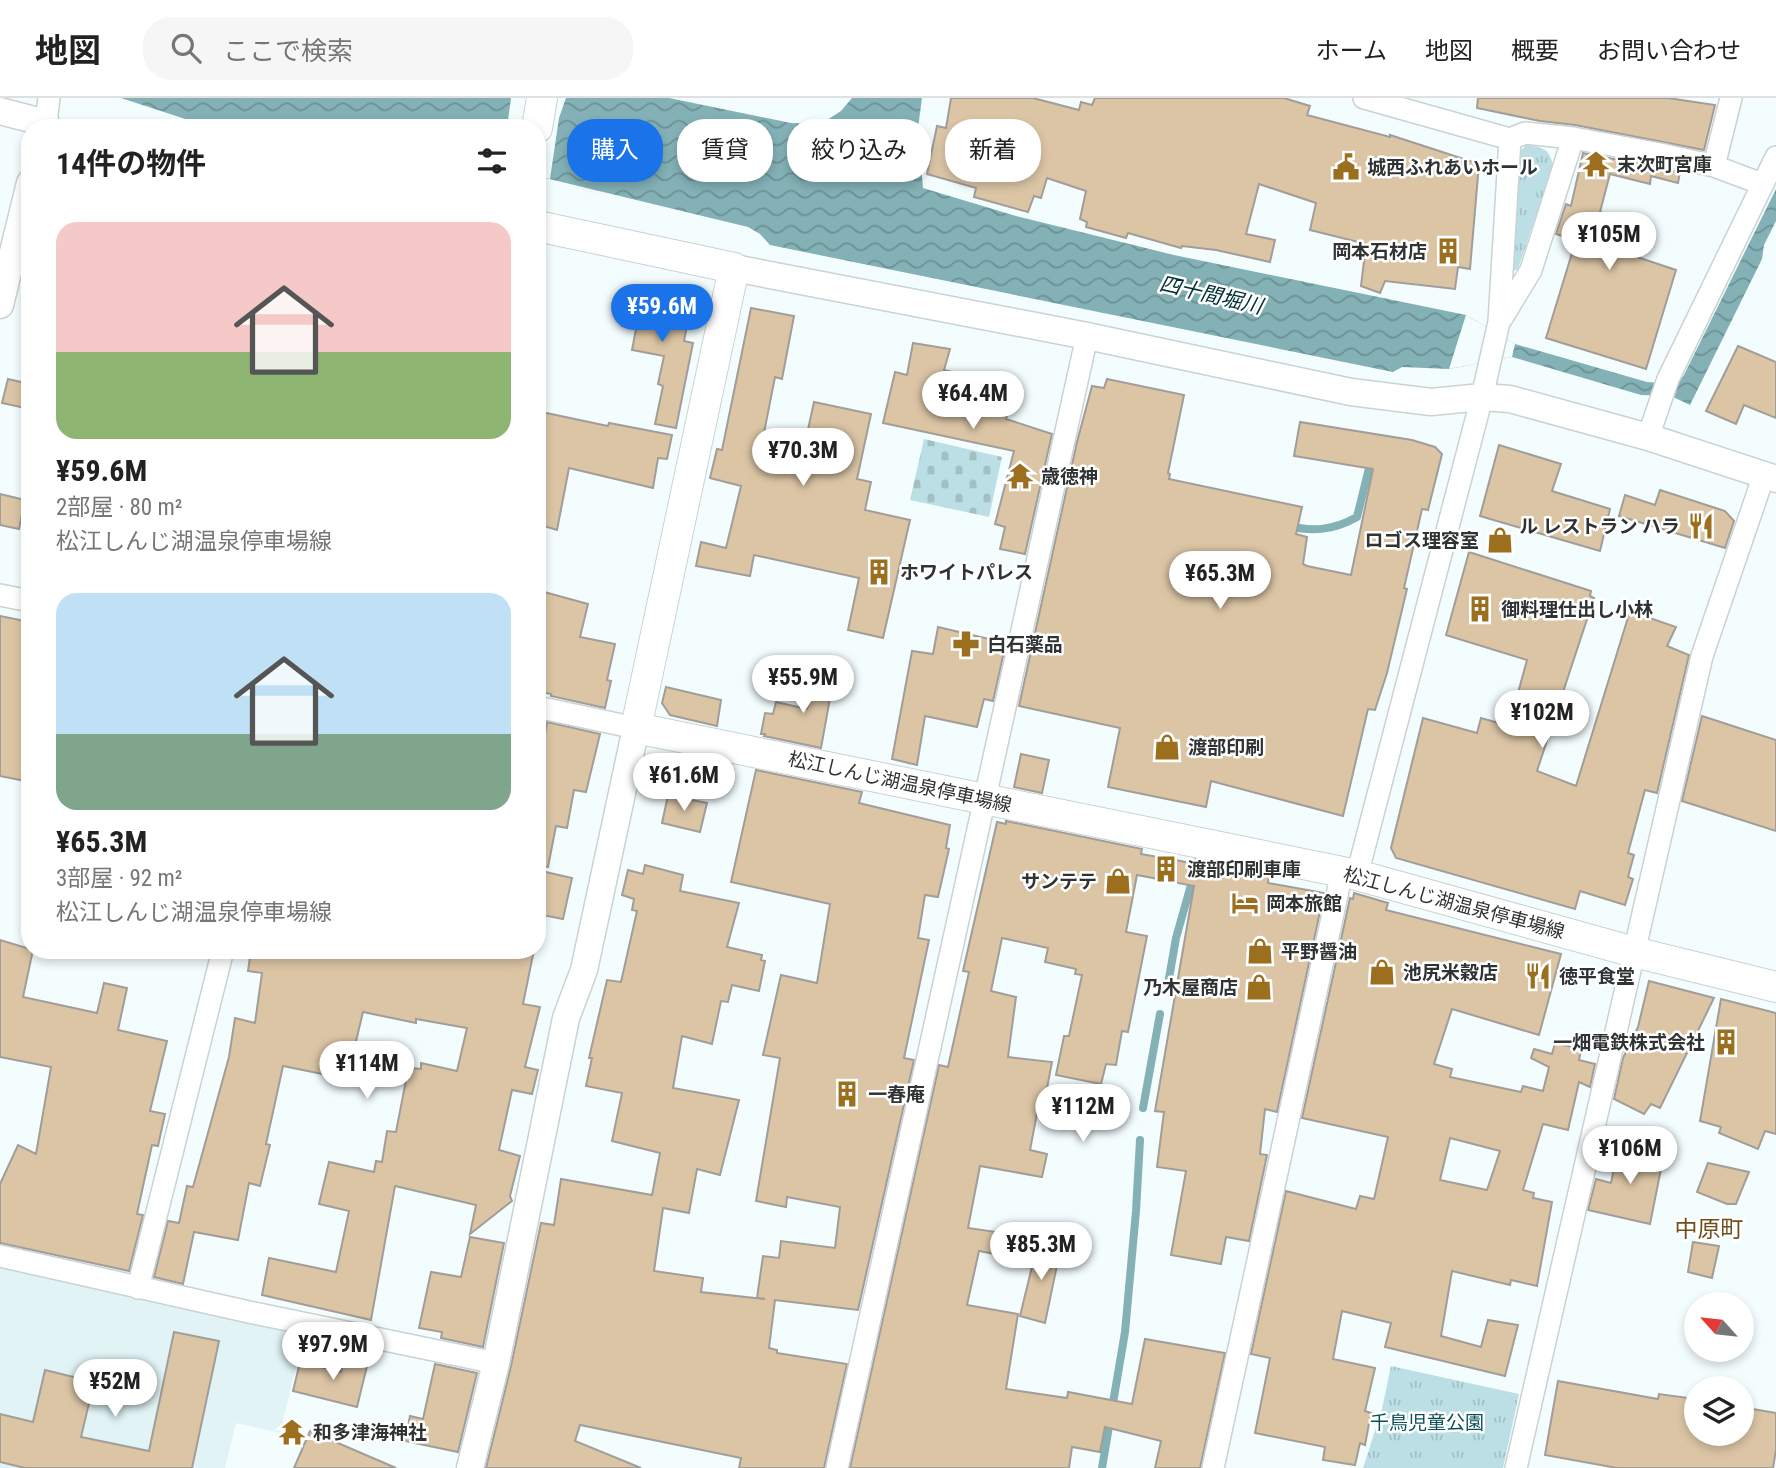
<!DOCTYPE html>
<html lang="ja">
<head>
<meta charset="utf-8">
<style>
	body { margin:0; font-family:"Roboto Condensed","Noto Sans JP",sans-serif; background:#f6f6f6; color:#222; height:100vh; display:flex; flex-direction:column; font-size:26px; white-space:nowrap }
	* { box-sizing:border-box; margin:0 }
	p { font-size:23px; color:#767676 }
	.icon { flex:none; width:38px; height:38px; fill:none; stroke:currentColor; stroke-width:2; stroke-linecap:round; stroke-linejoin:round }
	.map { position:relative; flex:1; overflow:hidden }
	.side { position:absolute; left:21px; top:21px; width:525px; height:840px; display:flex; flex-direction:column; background:#fff; border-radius:28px; box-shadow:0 4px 10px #0003 }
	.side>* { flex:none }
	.hud { position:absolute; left:567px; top:21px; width:665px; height:63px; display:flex; gap:14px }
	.needle { width:46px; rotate:297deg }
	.tools { position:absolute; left:1684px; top:1194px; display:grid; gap:14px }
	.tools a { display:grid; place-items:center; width:70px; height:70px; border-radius:50%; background:#fff; box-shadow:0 4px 10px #0003; font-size:35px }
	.price { position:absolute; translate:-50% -60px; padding:0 16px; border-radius:24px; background:#fff; color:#222; font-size:23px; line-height:46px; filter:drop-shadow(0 2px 4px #0008) }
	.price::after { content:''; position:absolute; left:50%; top:42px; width:21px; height:16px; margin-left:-10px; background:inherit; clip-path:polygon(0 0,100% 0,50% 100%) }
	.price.on { background:#1a73e8; color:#fff }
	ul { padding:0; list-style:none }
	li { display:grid; align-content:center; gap:14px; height:371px; padding:0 35px }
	li span { display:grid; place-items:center; height:217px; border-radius:21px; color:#555 }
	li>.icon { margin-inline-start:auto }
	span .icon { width:126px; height:126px; fill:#fffc; stroke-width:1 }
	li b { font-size:30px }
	h2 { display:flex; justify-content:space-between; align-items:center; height:84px; padding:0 35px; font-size:30px }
	.chip { padding:0 24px; border-radius:28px; background:#fff; box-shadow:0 4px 10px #0003; font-size:24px; line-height:63px }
	.chip.on { background:#1a73e8; color:#fff }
	header { display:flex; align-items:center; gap:42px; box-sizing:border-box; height:98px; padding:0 35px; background:#fff; border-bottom:2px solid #e0e0e0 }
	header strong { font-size:33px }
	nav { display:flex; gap:38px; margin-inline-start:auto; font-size:24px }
	.search { width:490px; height:63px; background:#f6f6f6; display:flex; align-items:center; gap:18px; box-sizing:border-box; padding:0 24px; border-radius:28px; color:#767676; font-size:26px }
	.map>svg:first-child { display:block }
	.built { fill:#e1f3f5 }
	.cemetery { fill:url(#cemetery-stones) }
	.park { fill:url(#park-tufts) }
	.water { fill:url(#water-waves) }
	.pier { fill:#f4fdfe }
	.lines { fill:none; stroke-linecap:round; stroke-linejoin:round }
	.stream { stroke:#83b1b6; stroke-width:8 }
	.building { fill:#dbc5a5; stroke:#a19d98; stroke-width:2; fill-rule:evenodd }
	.minor-casing { stroke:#cad2d3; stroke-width:24 }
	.tertiary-casing { stroke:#cad2d3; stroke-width:29 }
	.secondary-casing { stroke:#cad2d3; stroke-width:32 }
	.minor { stroke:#fff; stroke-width:21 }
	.tertiary { stroke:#fff; stroke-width:26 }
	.secondary { stroke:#fff; stroke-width:30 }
	.labels { text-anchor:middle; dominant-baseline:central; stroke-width:5; stroke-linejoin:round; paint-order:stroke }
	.poi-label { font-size:19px; font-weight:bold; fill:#303334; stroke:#fff; text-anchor:start }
	.street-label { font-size:19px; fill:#303334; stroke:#fff }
	.park-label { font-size:19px; fill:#0c5057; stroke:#fff }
	.water-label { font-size:21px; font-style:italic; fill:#013035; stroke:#fff }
	.quarter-label { font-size:23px; fill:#6f501b; stroke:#fff }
</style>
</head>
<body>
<header>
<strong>地図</strong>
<div class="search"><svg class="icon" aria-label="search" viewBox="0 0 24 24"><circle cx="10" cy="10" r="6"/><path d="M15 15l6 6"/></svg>ここで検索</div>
<nav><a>ホーム</a><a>地図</a><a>概要</a><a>お問い合わせ</a></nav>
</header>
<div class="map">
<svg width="1776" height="1370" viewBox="0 0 1776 1370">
	<defs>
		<pattern id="cemetery-stones" width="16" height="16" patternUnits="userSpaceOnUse" patternTransform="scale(1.75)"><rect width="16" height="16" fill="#bbdfe4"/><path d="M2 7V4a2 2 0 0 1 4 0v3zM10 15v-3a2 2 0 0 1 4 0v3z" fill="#a1c0c4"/></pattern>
		<pattern id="park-tufts" width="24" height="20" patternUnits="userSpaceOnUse" patternTransform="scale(1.75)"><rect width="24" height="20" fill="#bbdfe4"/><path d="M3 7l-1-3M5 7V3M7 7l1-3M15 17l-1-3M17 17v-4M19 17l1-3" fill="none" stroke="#a1c0c4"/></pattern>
		<pattern id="water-waves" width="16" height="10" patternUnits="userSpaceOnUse" patternTransform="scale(1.75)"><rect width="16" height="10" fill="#83b1b6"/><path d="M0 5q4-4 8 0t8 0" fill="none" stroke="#6c9195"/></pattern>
	</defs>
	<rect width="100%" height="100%" fill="#f4fdfe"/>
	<!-- built -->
	<path class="built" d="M0 1168 135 1200 304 1236 280 1335 236 1325 225 1370H0Z"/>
	<!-- cemetery -->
	<path class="cemetery" d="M924 341 1002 359 989 419 910 402Z"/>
	<!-- park -->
	<path class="park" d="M1526 47C1542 49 1549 50 1553 67L1518 171 1508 175 1518 56Z
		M1391 1268 1519 1296 1503 1370H1363L1382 1311Z"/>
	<!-- water -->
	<path class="water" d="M121 0H669L791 25 814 26 827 22 841 13 852 0H922L918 30 923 90 1016 118 1174 157 1466 217 1515 246 1647 284 1677 286 1684 277 1776 91V123L1764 147 1762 161 1690 307 1671 298 1641 297 1512 259 1449 271 1402 269 1393 274 770 147 760 136 748 129 537 78V30H213Z"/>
	<!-- pier -->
	<path class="pier" d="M511 0H566L559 20 550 81 537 78V30H507Z
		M1466 217 1515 246 1512 259 1449 271Z"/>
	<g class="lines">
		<!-- stream -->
		<path class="stream" d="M1288 428C1313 434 1334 432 1357 419L1371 362
			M1167 892 1176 840 1198 762
			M1143 1010 1160 916
			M1102 1370 1125 1234 1136 1113 1140 1042"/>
	</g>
	<!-- building -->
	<path class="building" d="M951 0H1033L1079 12 1081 4 1092 7 1095 0H1284L1310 8 1307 17 1390 39V37L1479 66 1470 171 1458 169 1455 191 1385 183 1380 195 1361 188 1366 146 1310 132 1316 105 1259 86 1246 136 1275 142 1270 164 1216 152 1182 148 1181 150 1128 135 1126 140 1086 129 1087 124 1080 121 1086 93 1047 80 1041 100 1034 98 1028 114 974 99 976 90 927 76 937 28 946 30Z
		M1478 0H1668L1715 7 1704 52 1575 27 1540 23 1477 10Z
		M1583 55 1680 74 1678 85 1651 78 1650 86 1610 76 1600 114 1643 129 1634 158 1676 172 1646 271 1546 240 1576 142 1556 136 1566 106 1571 108Z
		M629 190 692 202 684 243 693 245 676 330 655 326 663 288 658 286 664 258 632 252 636 231 622 228Z
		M751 210 794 218 782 281 775 279 759 360 800 368 814 304 871 316 857 381 871 384 865 412 910 422 883 540 848 532 859 480 754 457 750 478 696 468 701 444 726 450 741 388 710 380 717 351 722 352Z
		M913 245 950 251 944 272 956 275 955 283 1000 291 998 303 1010 305 1006 321 1052 336 1025 456 1000 451 1005 429 995 426 1014 353 883 325 895 274 907 277Z
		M1738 248 1776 264V320L1744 307 1736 326 1706 313Z
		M8 281 30 286V311L2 305Z
		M1107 281 1184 297 1168 375 1170 376 1169 381 1302 409 1296 436 1307 439 1303 466 1307 468 1351 477 1373 371 1294 358 1300 324 1412 342 1435 349 1442 356 1428 412 1422 411 1404 490 1407 491 1387 575 1375 612 1368 611 1343 718 1211 683 1206 709 1108 689 1120 630 1019 608 1077 344 1092 288 1104 290Z
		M537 313 608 328 609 325 672 337 667 361 658 360 653 390 569 370 557 432 537 426Z
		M1499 347 1561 366 1552 393 1610 411 1600 453 1480 418Z
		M1660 392 1725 413 1734 423 1725 450 1619 418 1625 397 1655 407Z
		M0 396 25 402 19 431 0 427Z
		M1469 454 1591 493 1590 498 1594 500 1537 673 1576 688 1630 513 1676 529 1667 548 1689 557 1657 695 1645 692 1628 755 1634 757 1628 779 1633 781 1625 807 1580 793 1575 811 1396 760 1391 750 1423 620 1477 635 1481 620 1509 628 1527 562 1446 537Z
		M537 492 588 506 580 539 615 546 607 582 611 583 605 610 551 598V596L537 593Z
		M0 518 30 524V684L0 678Z
		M938 529 1006 545 993 603 984 601 977 629 925 618 917 667 892 661 912 553 933 556Z
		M824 564 836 567 821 650 764 638 765 636H761L765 615 773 616 776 604 807 611Z
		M666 589 721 602 717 628 670 617 662 605Z
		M1702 618 1776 642V733L1682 703Z
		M547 624 600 636 586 694 574 692 567 730 556 728 548 769 537 768V649L543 650Z
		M1021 656 1049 662 1042 695 1014 689Z
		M756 672 862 694 859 705 950 727 946 750 949 751 938 799 925 797 918 840 929 842 904 960 914 962 858 1212 775 1202 769 1250 777 1252V1255L847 1266 824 1370H739L741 1360 580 1327 575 1343 641 1370H486L511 1268 541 1125 554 1127 561 1081 652 1097 660 1055 612 1043 622 995 586 988 592 960H589L607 882 621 884 637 813 632 812 634 801 622 797 628 772 643 776 645 767 683 777 680 793 739 805 727 849 762 857 761 862 765 863 759 893 732 887 728 904 721 903 712 946 682 938 673 990 739 1002 720 1077 697 1071 689 1115 663 1110 654 1173 703 1180 701 1194 765 1201 757 1200 763 1158 779 1160 781 1143 835 1150 840 1109 787 1099 786 1109 756 1103 780 960 763 957 781 877 817 885 830 806 731 784Z
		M668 697 707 705 700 734 662 725Z
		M1006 723 1142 751 1141 756 1203 767 1204 764 1269 777 1268 785 1324 795 1277 1014 1265 1011 1260 1056 1267 1057 1249 1143 1226 1139 1221 1166 1171 1157 1186 1073 1157 1069 1164 1014 1155 1013 1194 788 1137 777 1126 834 1147 838 1128 934 1122 933 1116 967 1106 966 1101 986 1056 977 1064 938H1069L1082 877 1075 876 1076 871 1045 864 1048 850 1002 840 991 893 1016 899 1008 959 1052 964 1043 1011 1038 1010 1030 1052 1047 1056 1042 1079 980 1068 968 1130 1036 1140 1032 1163 979 1153 967 1207 1018 1216 1006 1291 1067 1300 1068 1294 1132 1306 1145 1241 1225 1255 1200 1370H1155L1161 1343 1105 1329 1100 1354 1072 1349 1069 1370H850L939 967 948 969 969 874 963 873 997 724 1006 726Z
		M537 772 572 780 563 821 537 816Z
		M1354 795 1388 805 1386 812 1561 856 1539 937 1452 911 1434 966 1452 971 1450 979 1521 994 1523 988 1543 993 1549 969 1531 960 1534 951 1552 956 1555 945 1581 951 1579 962 1595 966 1590 989 1579 984 1568 1032 1543 1026 1523 1092 1534 1095 1533 1100 1552 1104 1537 1188 1511 1182 1510 1187 1452 1173 1441 1238 1481 1249 1488 1222 1518 1227 1505 1278 1385 1249 1391 1225 1342 1213 1333 1261 1375 1270 1365 1313 1371 1315 1365 1347 1360 1345 1355 1367 1323 1362 1325 1349 1255 1335 1270 1260 1251 1256 1286 1093 1356 1111 1360 1098 1374 1101 1388 1039 1302 1020 1350 800 1353 801ZM1450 1040 1500 1053 1487 1092 1440 1082Z
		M0 842 33 852 23 899 97 915 104 885 127 890 118 932 167 943 150 1013 165 1016 158 1048 152 1047 137 1116 143 1117 129 1173 0 1145V1086L18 1047 36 1056 51 969 0 959Z
		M251 852H534L523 906 540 909 525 969 538 972 532 996 512 992 499 1052 520 1058 510 1098 512 1103 470 1136 476 1107 395 1088 371 1222 262 1197 269 1160 336 1174 349 1113 319 1106 329 1064 374 1074 376 1063 382 1064 387 1033 396 1034 407 977H410L411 970 421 971V965L457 973 467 930 416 921V925L363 914 347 981 283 968 266 1046 270 1047 260 1088 249 1085 238 1142 194 1134 183 1186 154 1179 168 1123 179 1125 187 1088 193 1089 229 959 235 920 255 925 262 875 248 873Z
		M1649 883 1714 900 1660 1010 1651 1006 1644 1016 1614 1001 1623 960 1638 929Z
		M1721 901 1776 915V1036L1765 1033 1758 1051 1719 1035 1721 1029 1700 1023Z
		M1619 1046 1664 1056 1650 1126 1588 1112 1596 1081 1611 1085Z
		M1708 1065 1749 1074 1736 1106H1727L1697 1094Z
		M470 1139 504 1145 483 1249 441 1240 442 1234 419 1230 431 1174 461 1179Z
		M1038 1144 1061 1148 1045 1225 1020 1218Z
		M1693 1144 1719 1148 1712 1180 1688 1174Z
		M174 1234 219 1243 192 1370H25L0 1364V1316L33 1324 45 1272 94 1284 81 1339 149 1353Z
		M344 1258 368 1264 357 1309 293 1293 300 1264 341 1274Z
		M435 1266 477 1275 458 1354 405 1343 410 1318 423 1321Z
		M1558 1283 1658 1301 1659 1296 1696 1301V1335H1741V1309L1776 1315V1352L1773 1370H1617L1545 1357Z
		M310 1333 396 1370H294Z"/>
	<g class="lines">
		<!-- minor casing -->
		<g class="minor-casing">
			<path id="minor" d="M46 25 49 0
				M1573 40 1660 56 1714 68 1762 86
				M1714 68 1731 0
				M1502 220 1531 172 1573 40 1525 35 1510 41
				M1648 339 1668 281 1776 59
				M0 497 30 503
				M537 609 636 630
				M1357 777 1482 299 1499 224 1510 41 1364 0
				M0 1158 249 1214 496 1265
				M138 1190 223 852
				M837 1370 1087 238
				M1213 1370 1342 774
				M1516 1370 1702 558 1764 377"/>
		</g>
		<!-- tertiary casing -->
		<g class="tertiary-casing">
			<path id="tertiary" d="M0 13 46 25 44 30
				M734 170 1087 238 1351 294 1431 304 1482 299 1510 301 1648 339 1776 381
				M0 207 30 85
				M470 1370 496 1265 566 920 584 872 636 630"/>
		</g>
		<!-- secondary casing -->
		<g class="secondary-casing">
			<path id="secondary" d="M537 30 542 0
				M537 128 734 170 636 630 1357 777 1634 854 1776 889"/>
		</g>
		<!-- minor -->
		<use href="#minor" class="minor"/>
		<!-- tertiary -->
		<use href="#tertiary" class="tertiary"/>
		<!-- secondary -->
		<use href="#secondary" class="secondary"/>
	</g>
	<!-- icons -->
	<defs>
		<g id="temple-bare" transform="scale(2.1)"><path d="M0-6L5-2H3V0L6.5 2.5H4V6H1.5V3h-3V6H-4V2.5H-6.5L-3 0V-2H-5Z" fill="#9b6f1e" stroke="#fff" stroke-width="2.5" paint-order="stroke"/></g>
		<g id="civic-bare" transform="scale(2.1)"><path d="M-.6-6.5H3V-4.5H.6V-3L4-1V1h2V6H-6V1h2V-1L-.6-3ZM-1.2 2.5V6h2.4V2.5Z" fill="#9b6f1e" stroke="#fff" stroke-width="2.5" paint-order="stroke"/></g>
		<g id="building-bare" transform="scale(2.1)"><path d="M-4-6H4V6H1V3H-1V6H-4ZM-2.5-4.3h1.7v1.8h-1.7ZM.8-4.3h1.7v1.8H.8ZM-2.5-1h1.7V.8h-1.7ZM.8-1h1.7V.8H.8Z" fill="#9b6f1e" stroke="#fff" stroke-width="2.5" paint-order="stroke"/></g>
		<g id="restaurant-bare" transform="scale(2.1)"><path d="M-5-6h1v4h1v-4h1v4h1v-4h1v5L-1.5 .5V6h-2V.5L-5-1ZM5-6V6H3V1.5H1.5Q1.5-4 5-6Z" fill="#9b6f1e" stroke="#fff" stroke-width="2.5" paint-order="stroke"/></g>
		<g id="shop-bare" transform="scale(2.1)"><path d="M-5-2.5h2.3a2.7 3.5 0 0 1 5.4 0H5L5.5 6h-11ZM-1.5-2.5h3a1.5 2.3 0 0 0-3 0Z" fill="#9b6f1e" stroke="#fff" stroke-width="2.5" paint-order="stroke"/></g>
		<g id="pharmacy-bare" transform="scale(2.1)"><path d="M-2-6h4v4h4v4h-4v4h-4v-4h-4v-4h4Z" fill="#9b6f1e" stroke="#fff" stroke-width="2.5" paint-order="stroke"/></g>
		<g id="hotel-bare" transform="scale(2.1)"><path d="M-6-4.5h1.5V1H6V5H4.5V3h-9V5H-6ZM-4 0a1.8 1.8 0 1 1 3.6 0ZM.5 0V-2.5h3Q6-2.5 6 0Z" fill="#9b6f1e" stroke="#fff" stroke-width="2.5" paint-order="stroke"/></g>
	</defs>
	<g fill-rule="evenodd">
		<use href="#temple-bare" x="1596" y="66"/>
		<use href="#civic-bare" x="1346" y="69"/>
		<use href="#building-bare" x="1448" y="153"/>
		<use href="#temple-bare" x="1020" y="378"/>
		<use href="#restaurant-bare" x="1701" y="428"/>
		<use href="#shop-bare" x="1500" y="442"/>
		<use href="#building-bare" x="879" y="474"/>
		<use href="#building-bare" x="1480" y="511"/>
		<use href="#pharmacy-bare" x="966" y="546"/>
		<use href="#shop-bare" x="1167" y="649"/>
		<use href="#building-bare" x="1166" y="771"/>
		<use href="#shop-bare" x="1118" y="783"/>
		<use href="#hotel-bare" x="1245" y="805"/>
		<use href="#shop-bare" x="1260" y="853"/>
		<use href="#shop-bare" x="1382" y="874"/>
		<use href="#restaurant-bare" x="1538" y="878"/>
		<use href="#shop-bare" x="1259" y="889"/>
		<use href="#building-bare" x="1726" y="944"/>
		<use href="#building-bare" x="847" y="996"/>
		<use href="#temple-bare" x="292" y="1334"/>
	</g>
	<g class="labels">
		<!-- poi labels -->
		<g class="poi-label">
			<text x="1617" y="66">末次町宮庫</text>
			<text x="1367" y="69">城西ふれあいホール</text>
			<text x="1427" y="153" text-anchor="end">岡本石材店</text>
			<text x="1041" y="378">歳徳神</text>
			<text x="1680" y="428" text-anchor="end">ル レストラン ハラ</text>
			<text x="1479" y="442" text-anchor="end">ロゴス理容室</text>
			<text x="900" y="474">ホワイトパレス</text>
			<text x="1501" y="511">御料理仕出し小林</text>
			<text x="987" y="546">白石薬品</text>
			<text x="1188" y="649">渡部印刷</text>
			<text x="1187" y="771">渡部印刷車庫</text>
			<text x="1097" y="783" text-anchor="end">サンテテ</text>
			<text x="1266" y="805">岡本旅館</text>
			<text x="1281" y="853">平野醤油</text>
			<text x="1403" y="874">池尻米穀店</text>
			<text x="1559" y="878">徳平食堂</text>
			<text x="1238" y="889" text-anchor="end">乃木屋商店</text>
			<text x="1705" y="944" text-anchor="end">一畑電鉄株式会社</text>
			<text x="868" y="996">一春庵</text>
			<text x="313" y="1334">和多津海神社</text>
		</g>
		<!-- street labels -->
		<g class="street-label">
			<text transform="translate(900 684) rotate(12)">松江しんじ湖温泉停車場線</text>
			<text transform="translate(1454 805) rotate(15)">松江しんじ湖温泉停車場線</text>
		</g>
		<!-- park labels -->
		<g class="park-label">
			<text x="1427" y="1324">千鳥児童公園</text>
		</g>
		<!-- water labels -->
		<g class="water-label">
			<text transform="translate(1211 197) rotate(13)">四十間堀川</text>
		</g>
		<!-- quarter labels -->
		<g class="quarter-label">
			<text x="1709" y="1131">中原町</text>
		</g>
	</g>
</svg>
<div class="tools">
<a><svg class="needle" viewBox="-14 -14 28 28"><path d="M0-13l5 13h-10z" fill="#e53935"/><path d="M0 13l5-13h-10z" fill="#767676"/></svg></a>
<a><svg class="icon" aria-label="layers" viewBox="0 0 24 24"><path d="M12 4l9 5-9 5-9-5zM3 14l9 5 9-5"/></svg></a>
</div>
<b class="price" style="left:1609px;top:174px">¥105M</b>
<b class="price on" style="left:662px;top:246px">¥59.6M</b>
<b class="price" style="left:973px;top:333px">¥64.4M</b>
<b class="price" style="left:803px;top:390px">¥70.3M</b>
<b class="price" style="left:1220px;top:513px">¥65.3M</b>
<b class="price" style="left:803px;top:617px">¥55.9M</b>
<b class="price" style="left:1542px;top:652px">¥102M</b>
<b class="price" style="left:684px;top:715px">¥61.6M</b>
<b class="price" style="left:367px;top:1003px">¥114M</b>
<b class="price" style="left:1083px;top:1046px">¥112M</b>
<b class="price" style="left:1630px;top:1088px">¥106M</b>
<b class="price" style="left:1041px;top:1184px">¥85.3M</b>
<b class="price" style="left:333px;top:1284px">¥97.9M</b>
<b class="price" style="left:115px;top:1321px">¥52M</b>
<div class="hud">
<a class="chip on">購入</a>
<a class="chip">賃貸</a>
<a class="chip">絞り込み</a>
<a class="chip">新着</a>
</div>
<section class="side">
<h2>14件の物件<svg class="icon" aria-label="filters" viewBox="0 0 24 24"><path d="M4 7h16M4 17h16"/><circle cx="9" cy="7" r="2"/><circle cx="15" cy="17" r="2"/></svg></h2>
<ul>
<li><span style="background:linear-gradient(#f6c9c9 60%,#8fb573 0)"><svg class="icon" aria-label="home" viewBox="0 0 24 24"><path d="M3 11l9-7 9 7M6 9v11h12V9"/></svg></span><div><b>¥59.6M</b><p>2部屋 · 80 m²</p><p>松江しんじ湖温泉停車場線</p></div></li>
<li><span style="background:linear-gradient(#bfe0f5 65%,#7fa58c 0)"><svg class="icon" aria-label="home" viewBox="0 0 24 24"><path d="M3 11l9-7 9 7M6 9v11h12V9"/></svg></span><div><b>¥65.3M</b><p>3部屋 · 92 m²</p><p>松江しんじ湖温泉停車場線</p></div></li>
</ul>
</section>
</div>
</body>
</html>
